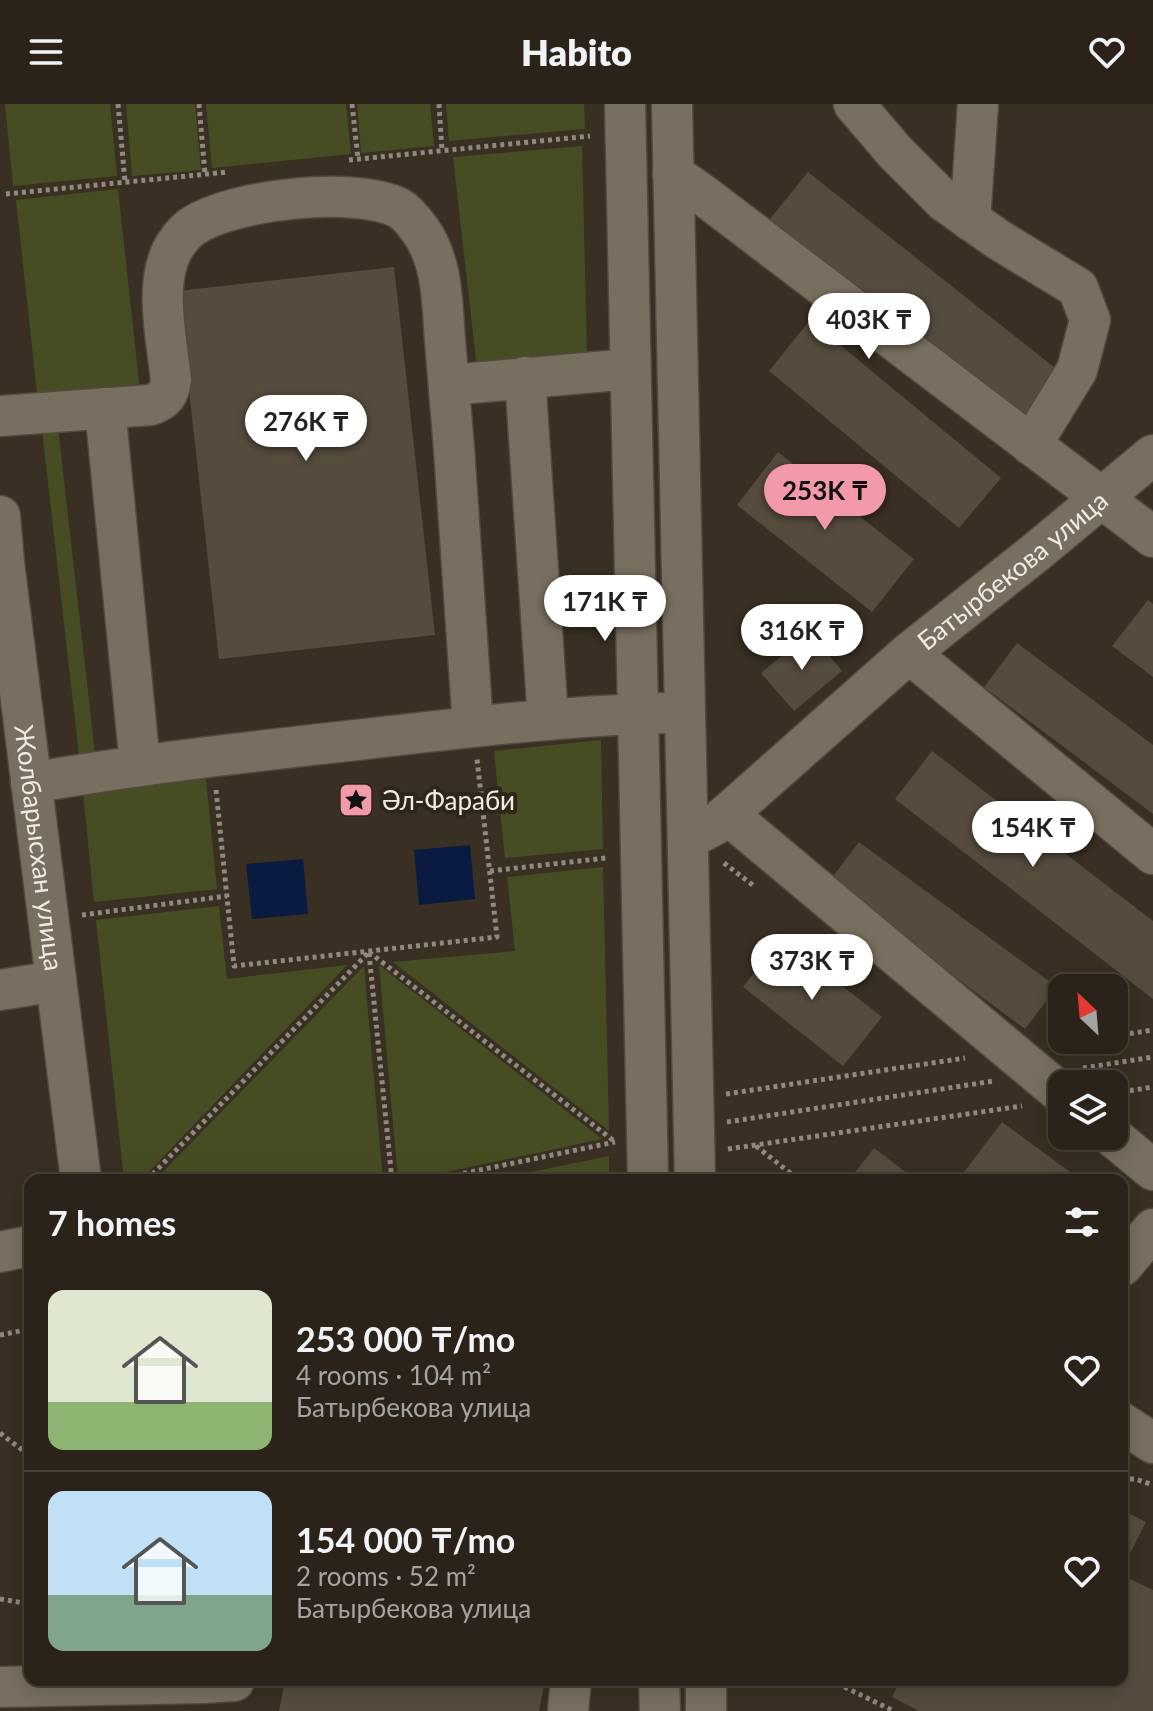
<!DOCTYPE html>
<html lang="en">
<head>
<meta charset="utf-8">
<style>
	body { margin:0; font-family:Lato,sans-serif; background:#372f27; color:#f1f3f6; height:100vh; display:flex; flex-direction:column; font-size:30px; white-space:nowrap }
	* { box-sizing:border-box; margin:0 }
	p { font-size:26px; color:#a6a4a2 }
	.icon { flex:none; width:44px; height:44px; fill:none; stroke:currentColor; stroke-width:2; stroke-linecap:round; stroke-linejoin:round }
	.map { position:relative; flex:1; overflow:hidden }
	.panel { position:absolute; left:24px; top:1070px; width:1104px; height:512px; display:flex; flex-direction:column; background:#2b231a; border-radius:16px; box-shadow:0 4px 20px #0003,0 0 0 2px #474039 }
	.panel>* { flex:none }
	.needle { width:52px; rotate:334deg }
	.tools { position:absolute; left:1048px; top:870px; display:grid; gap:16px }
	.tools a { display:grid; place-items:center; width:80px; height:80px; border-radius:16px; background:#2b231a; box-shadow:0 4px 20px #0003,0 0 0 2px #474039; font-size:40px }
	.price { position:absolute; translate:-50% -68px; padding:0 18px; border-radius:28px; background:#fff; color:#222; font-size:26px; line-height:52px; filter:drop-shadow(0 2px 4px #0008) }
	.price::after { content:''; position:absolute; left:50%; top:48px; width:24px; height:18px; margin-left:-12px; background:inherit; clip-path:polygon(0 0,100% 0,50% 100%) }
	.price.current { background:#f39aaa; color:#111 }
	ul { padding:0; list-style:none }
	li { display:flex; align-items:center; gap:24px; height:200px; padding:0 24px }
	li+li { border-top:2px solid #474039 }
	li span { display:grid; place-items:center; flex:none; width:224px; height:160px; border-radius:16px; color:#555 }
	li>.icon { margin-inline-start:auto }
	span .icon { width:96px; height:96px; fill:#fffc; stroke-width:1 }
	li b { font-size:34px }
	h2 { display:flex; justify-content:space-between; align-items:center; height:96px; padding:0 24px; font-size:34px }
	header { display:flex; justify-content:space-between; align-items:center; height:104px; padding:0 24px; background:#2b231a; font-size:36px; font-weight:800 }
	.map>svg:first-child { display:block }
	.green { fill:#474d23 }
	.water { fill:#091b40 }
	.building { fill:#564c3e }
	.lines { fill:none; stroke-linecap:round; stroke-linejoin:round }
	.minor-casing { stroke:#524a3f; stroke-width:43 }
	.path { stroke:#91897f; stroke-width:5; stroke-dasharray:4 4; stroke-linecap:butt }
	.minor { stroke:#796f60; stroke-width:40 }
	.labels { text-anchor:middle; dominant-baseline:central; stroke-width:8; stroke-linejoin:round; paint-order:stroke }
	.street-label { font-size:26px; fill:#f1ebe3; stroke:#2e2618 }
	.poi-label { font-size:26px; fill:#f1ebe3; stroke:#2e2618; text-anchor:start }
</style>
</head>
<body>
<header><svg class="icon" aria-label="menu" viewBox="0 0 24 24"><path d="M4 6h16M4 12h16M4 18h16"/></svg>Habito<svg class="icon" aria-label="heart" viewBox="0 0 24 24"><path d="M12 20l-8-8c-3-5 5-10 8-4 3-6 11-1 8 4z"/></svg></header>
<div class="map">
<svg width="1153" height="1607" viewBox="0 0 1153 1607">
	<rect width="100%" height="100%" fill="#392f22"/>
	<!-- green -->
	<path class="green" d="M5 0H110L117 72 13 82Z
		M126 0H195L201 66 132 72Z
		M206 0H346L351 50 212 64Z
		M357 0H430L434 42 361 49Z
		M446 0H584L585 25 449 37Z
		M582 42 587 253 477 265 453 53Z
		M118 85 140 287 38 298 16 96Z
		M58 324 96 658 80 660 42 326Z
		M601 636 603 745 505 754 494 647Z
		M206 675 217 785 94 798 83 688Z
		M603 763 609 1027 393 858 515 847 507 773Z
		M219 802 227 875 347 861 141 1076H124L96 816Z
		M379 861 602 1035 409 1076H398Z
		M364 862 383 1076H155Z
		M609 1052V1076H492Z"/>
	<!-- water -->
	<path class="water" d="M470 741 475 795 419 801 414 746Z
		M303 755 308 810 252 815 246 760Z"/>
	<!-- building -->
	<path class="building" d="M808 68 1060 268 1021 317 769 116Z
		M394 163 435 531 219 555 178 187Z
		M810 216 1001 374 959 424 769 267Z
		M778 348 914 455 872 508 737 401Z
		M1148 496 1153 500V573L1112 542Z
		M810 528 842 567 794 607 761 569Z
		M1017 539 1153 641V710L984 583Z
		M932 647 1153 817V895L895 695Z
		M859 738 1057 883 1025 925 828 779Z
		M781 834 882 913 843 962 743 883Z
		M1002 1018 1081 1076H975L964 1068Z
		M874 1044 916 1076H849Z
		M1122 1406 1146 1418 1122 1465Z
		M1122 1471 1153 1486V1607H919L892 1593 899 1579 892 1576H1122Z
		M285 1576H545L539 1607H279Z"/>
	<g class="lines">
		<!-- minor casing -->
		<g class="minor-casing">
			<g id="minor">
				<path d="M625 0 648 1076"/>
				<path d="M672 0 695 1076"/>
				<path d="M854 0 895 48 945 98 999 136 1078 184 1090 216 1077 266 1031 341"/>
				<path d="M673 70 702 90 1153 433"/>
				<path d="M970 116 978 0"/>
				<path d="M525 273 548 615"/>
				<path d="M449 281 630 265"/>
				<path d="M105 304 140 661"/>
				<path d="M0 312 151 301C165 296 169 290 171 276 167 236 152 175 176 140 180 134 187 126 193 122 234 95 354 82 399 104 406 108 415 119 420 126 443 157 442 199 445 236 448 272 451 309 454 345 460 437 467 530 473 622"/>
				<path id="s1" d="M0 412 4 459 81 1076"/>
				<path d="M909 549 1153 750"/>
				<path d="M31 679C139 660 248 648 357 636 459 624 562 612 665 609"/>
				<path d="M727 710 1062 990"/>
				<path id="s2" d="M688 735 716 720 909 549 1035 449 1153 351"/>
				<path d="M0 886 56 877"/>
				<path d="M1112 1032 1153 1066"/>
				<path d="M0 1148 30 1142"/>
				<path d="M1122 1162 1153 1125"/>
				<path d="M1122 1319 1153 1339"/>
				<path d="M659 1576 660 1607"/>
				<path d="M706 1576V1607"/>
				<path d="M0 1583 203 1579 234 1577V1576"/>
				<path d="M568 1607 571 1576"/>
			</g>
		</g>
		<!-- path -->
		<path class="path" d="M118 0 125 78
			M199 0 205 70
			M352 0 358 55
			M439 0 442 46
			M349 56 590 32
			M6 90 228 68
			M216 686 234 862 497 833 477 655
			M724 759 754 782
			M490 767 606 754
			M82 811 227 792
			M369 848 614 1037
			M369 849 392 1076
			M1114 932 1153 926
			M1058 940 1087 936
			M1083 964 1153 953
			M1114 989 1153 983
			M726 990 965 954
			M727 1018 994 977
			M756 1042 799 1076
			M728 1045 1022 1002
			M147 1076 368 849
			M432 1076 615 1038
			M0 1231 30 1225
			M0 1329 30 1352
			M1122 1375H1135L1153 1381
			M0 1495 30 1500
			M830 1576 894 1607"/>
		<!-- minor -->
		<use href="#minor" class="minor"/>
	</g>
	<!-- icons -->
	<defs>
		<g id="sight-square" transform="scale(1.8)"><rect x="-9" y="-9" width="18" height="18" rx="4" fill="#f39aaa" stroke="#2e2618"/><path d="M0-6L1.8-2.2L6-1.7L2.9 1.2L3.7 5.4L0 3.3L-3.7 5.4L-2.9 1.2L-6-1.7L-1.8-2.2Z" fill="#111"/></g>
	</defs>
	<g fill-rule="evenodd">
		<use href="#sight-square" x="356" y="696"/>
	</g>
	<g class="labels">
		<!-- street labels -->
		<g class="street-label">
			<text stroke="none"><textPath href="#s2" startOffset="422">Батырбекова улица</textPath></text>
			<text stroke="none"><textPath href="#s1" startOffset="334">Жолбарысхан улица</textPath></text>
		</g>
		<!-- poi labels -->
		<g class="poi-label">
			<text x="382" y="696">Әл-Фараби</text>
		</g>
	</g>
</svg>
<div class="tools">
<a><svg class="needle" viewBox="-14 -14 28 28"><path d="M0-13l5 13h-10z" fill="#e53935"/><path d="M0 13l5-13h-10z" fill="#a6a4a2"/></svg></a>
<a><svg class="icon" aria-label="layers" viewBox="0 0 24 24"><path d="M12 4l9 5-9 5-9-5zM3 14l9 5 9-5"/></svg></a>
</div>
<b class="price" style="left:869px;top:257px">403K ₸</b>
<b class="price" style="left:306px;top:359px">276K ₸</b>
<b class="price current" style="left:825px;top:428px">253K ₸</b>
<b class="price" style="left:605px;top:539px">171K ₸</b>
<b class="price" style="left:802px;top:568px">316K ₸</b>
<b class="price" style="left:1033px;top:765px">154K ₸</b>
<b class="price" style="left:812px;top:898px">373K ₸</b>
<section class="panel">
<h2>7 homes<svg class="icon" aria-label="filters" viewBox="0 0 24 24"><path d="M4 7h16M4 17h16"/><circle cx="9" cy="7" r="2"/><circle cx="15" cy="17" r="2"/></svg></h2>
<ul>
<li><span style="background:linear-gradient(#dfe7d0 70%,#8fb573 0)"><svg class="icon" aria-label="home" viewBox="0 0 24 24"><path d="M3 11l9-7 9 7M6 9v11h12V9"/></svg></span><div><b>253 000 ₸/mo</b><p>4 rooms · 104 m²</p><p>Батырбекова улица</p></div><svg class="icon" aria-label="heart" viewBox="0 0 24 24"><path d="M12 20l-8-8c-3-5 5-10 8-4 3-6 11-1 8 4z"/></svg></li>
<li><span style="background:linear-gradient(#bfe0f5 65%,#7fa58c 0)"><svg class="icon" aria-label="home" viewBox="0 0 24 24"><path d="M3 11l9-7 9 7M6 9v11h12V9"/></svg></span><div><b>154 000 ₸/mo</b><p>2 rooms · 52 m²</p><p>Батырбекова улица</p></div><svg class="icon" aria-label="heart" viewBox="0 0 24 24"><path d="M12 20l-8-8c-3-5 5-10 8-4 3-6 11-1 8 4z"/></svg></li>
</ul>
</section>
</div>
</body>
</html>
